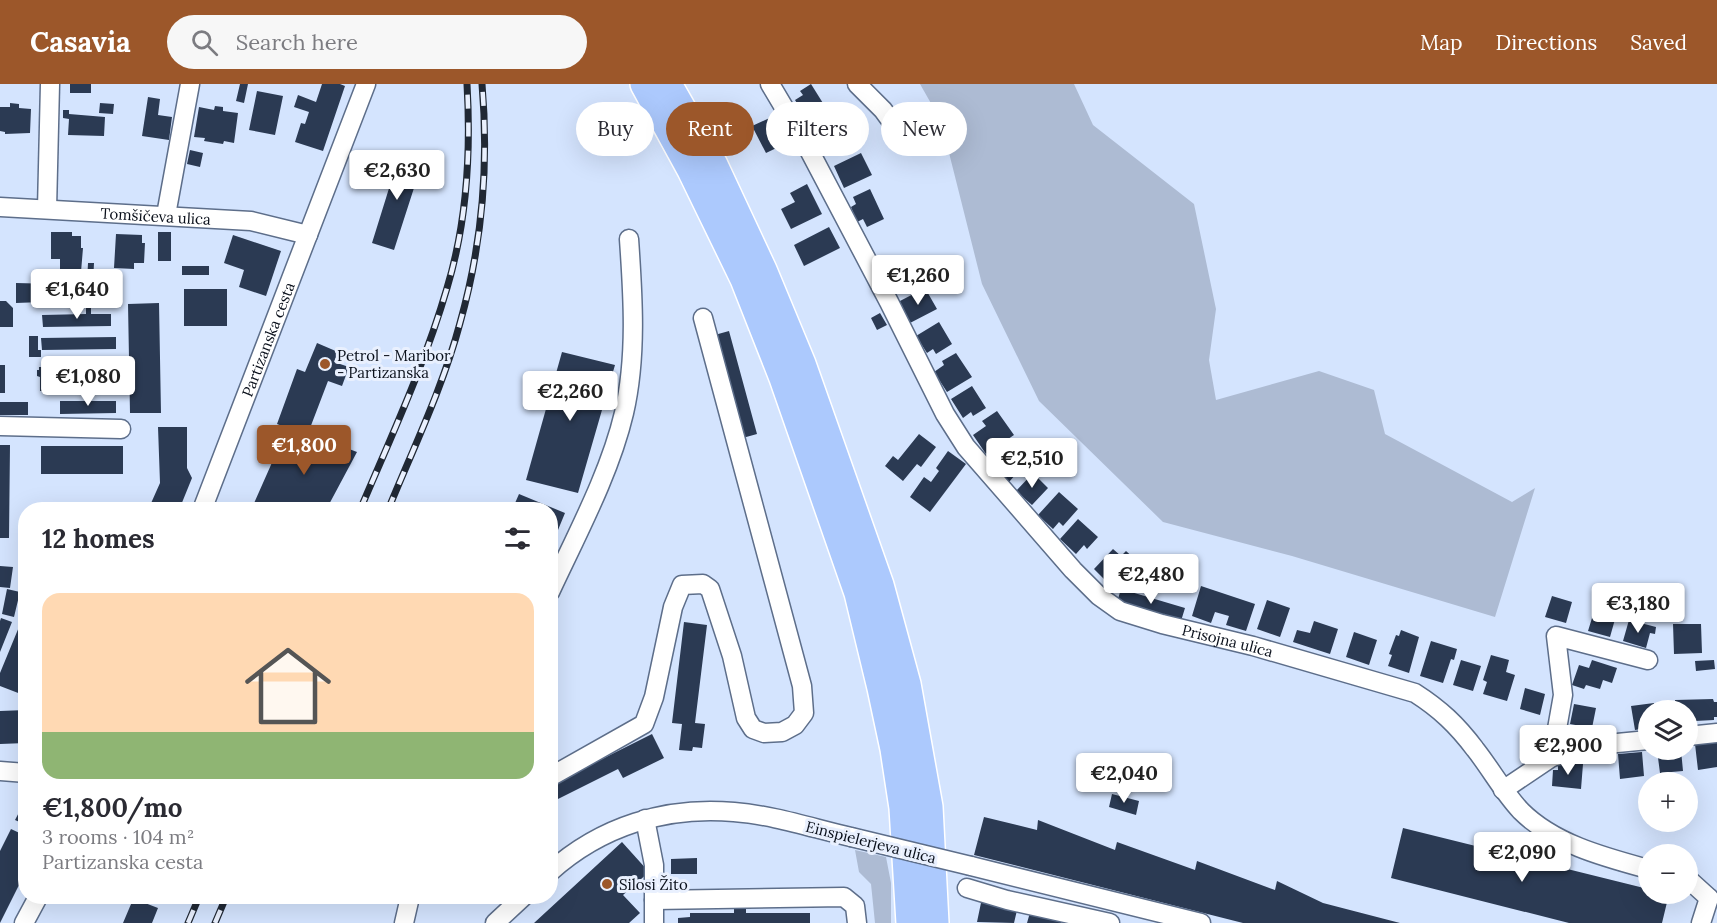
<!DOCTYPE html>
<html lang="en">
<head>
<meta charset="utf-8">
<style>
	body { margin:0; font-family:Lora,serif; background:#f7f7f7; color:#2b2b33; height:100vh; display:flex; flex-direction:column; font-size:22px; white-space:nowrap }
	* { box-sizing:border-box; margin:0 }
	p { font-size:20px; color:#7c7c81 }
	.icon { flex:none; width:33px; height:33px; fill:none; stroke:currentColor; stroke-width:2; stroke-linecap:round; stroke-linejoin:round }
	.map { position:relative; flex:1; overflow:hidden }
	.drawer { position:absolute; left:18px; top:418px; width:540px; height:402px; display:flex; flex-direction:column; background:#fff; border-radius:24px; box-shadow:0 6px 24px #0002 }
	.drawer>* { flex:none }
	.top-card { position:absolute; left:576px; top:18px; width:570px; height:54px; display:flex; gap:12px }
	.tools { position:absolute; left:1638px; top:616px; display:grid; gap:12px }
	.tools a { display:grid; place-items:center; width:60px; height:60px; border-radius:50%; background:#fff; box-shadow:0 6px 24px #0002; font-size:30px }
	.price { position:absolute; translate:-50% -51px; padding:0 14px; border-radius:6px; background:#fff; color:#222; font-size:20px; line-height:39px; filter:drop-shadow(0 2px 3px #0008) }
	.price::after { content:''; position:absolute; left:50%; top:36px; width:18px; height:14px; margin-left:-9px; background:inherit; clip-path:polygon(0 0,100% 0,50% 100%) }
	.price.selected { background:#9c572a; color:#fff }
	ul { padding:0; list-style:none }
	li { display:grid; align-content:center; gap:12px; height:318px; padding:0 24px }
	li+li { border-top:2px solid #e1e1e2 }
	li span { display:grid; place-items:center; height:186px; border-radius:18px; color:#555 }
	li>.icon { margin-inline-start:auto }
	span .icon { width:108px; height:108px; fill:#fffc; stroke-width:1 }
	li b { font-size:26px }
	h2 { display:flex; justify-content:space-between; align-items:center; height:72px; padding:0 24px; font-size:26px }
	.chip { padding:0 21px; border-radius:27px; background:#fff; box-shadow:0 6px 24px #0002; font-size:21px; line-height:54px }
	.chip.selected { background:#9c572a; color:#fff }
	header { display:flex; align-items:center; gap:36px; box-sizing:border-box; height:84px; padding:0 30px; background:#9c572a; color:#fff }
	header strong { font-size:28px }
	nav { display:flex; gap:33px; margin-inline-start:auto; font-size:21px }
	.search { width:420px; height:54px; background:#f7f7f7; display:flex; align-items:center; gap:15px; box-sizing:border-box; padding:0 21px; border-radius:33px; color:#7c7c81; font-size:22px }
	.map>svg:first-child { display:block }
	.green { fill:#adbbd3 }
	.building { fill:#2b3a53 }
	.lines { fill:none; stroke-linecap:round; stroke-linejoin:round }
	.minor-casing { stroke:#5d6e8a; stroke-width:21 }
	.highway-casing { stroke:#fff; stroke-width:30 }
	.minor { stroke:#fff; stroke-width:18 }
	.highway { stroke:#acc9fd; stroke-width:27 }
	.rail-casing { stroke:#202834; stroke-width:7 }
	.rail { stroke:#e9f0fe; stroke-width:4.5; stroke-dasharray:14; stroke-linecap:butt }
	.minor-bridge-casing { stroke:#5d6e8a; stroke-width:21; stroke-linecap:butt }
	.minor-bridge { stroke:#fff; stroke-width:18 }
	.poi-dot { fill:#9c572a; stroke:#e9f0fe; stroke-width:2 }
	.labels { text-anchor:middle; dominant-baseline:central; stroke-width:6; stroke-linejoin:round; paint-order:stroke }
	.street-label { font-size:15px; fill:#090f1a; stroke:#e9f0fe }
	.poi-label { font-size:15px; fill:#090f1a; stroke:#e9f0fe; text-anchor:start }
</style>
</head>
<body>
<header>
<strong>Casavia</strong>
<div class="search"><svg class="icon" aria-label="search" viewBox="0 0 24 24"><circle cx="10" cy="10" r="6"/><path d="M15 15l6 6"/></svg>Search here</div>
<nav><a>Map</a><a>Directions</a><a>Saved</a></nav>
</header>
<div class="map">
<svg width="1717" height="839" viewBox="0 0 1717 839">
	<rect width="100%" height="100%" fill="#d4e4fe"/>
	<!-- green -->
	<path class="green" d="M920 0H1074L1093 41 1194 120 1216 225 1209 276 1216 316 1319 287 1374 306 1385 350 1512 418 1535 404 1495 533 1292 472 1163 438 1039 317 982 200 941 37Z
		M855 766 886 773 891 799V839H875L871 800 859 788Z"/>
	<!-- building -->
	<path class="building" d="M70 0H91V9H70Z
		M240 0H248L244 19 236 17Z
		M322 0H340L345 2 323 67 295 58 301 39 305 40 309 28 294 23 298 11 316 18Z
		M811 0 826 24 807 36 795 16 803 11 800 7Z
		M257 7 283 12 275 51 249 46Z
		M148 13 160 15 158 31 172 33 169 56 142 52Z
		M915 18 931 46 922 51 916 42 906 47 896 29Z
		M10 19 19 20V24L31 25 30 49 5 50V48L0 47V23H10Z
		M100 19 114 20 113 30 99 29Z
		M215 22 223 23V27L238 29 234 59 224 57 223 60 204 57 205 54 194 53 199 23 214 26Z
		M63 26H69V30L105 33 104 52 68 51 69 35 63 34Z
		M776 31 789 58 766 69 752 42Z
		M831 31 843 54 823 65 811 41Z
		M190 66 203 69 200 83 187 80Z
		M400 69 423 76 394 166 372 159Z
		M861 69 872 91 844 104 834 82Z
		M807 100 822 130 791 145 781 125 795 118 790 109Z
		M870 105 884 135 867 143 863 135 857 138 851 123 856 120 853 113Z
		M829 143 840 164 804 182 794 161Z
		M51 148H72V152H81V164H83L81 188H60V175H51Z
		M158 148H171V177H158Z
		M116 150 142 151V159H145L144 179H134V185L114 184Z
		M233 151 281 167 266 212 239 203 244 186 224 179Z
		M903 175 912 194 889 204 880 185Z
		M88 179H94L93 199H87Z
		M182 182H209V191H182Z
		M16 199 56 200V214H42V218L16 219Z
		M925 204 937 225 910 239 898 218Z
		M184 205H227V242H184Z
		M0 217H6L13 224V243H0Z
		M159 219 161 329H130L128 220Z
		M86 221H91V230H111V242L43 243 42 231 86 230Z
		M880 229 887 241 877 246 871 234Z
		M939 238 952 260 936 270 933 265 927 269 916 252Z
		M729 247 757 350 739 355 711 252Z
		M29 252H38V266H41V273H29Z
		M116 253V265L42 266 41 254Z
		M317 259 338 268 334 278 349 283 342 302 328 297 307 352 277 340 297 285 305 288Z
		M562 268 615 281 578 409 526 396Z
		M956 269 972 293 947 308 934 288 944 281 942 277Z
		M0 281H5V309H0Z
		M39 283H64L65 307H40V293L37 292V286H39Z
		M972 302 986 324 973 332 971 328 963 334 951 315Z
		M60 317H116V329L60 330Z
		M0 318H28V331H0Z
		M997 327 1014 351 986 370 973 351 986 342 982 337Z
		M158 343H187V384L192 394 179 426H148L160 399Z
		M919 350 936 363 921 383 917 380 903 397 885 382 893 372 898 376Z
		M311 352 320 354 357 368 326 426H251L278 365 283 360 291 357Z
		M0 361H10L9 454H0Z
		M41 362H123V390H41Z
		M1012 364 1027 378 1024 381 1028 384 1020 393 1016 390 1009 398 993 383Z
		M948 367 966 380 930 428 910 413 924 393 931 398 939 387 936 384Z
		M1033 389 1048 404 1032 421 1016 407Z
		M1059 408 1078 425 1063 442 1059 438 1053 445 1038 431Z
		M519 410 565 429 551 463 550 426H512Z
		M1078 435 1098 453 1087 465 1084 461 1076 470 1060 455Z
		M1113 465 1121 472 1126 467 1137 477 1121 495 1117 492 1113 496 1111 494 1107 498 1094 485Z
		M0 482 13 483 10 504 0 503Z
		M1201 502 1255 520 1246 547 1226 541 1229 532 1215 528 1211 539 1192 532Z
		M7 505 20 508 14 533 2 530Z
		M1121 505 1185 524 1181 537 1117 518Z
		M1639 507 1654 508 1653 519 1638 518Z
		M1600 508 1621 514 1610 553 1588 547Z
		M1552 512 1572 518 1566 539 1545 533Z
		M1267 516 1290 524 1280 553 1257 545Z
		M26 526V612L0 602V589Z
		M1 534 12 538 0 568V537Z
		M1629 536 1656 543 1655 550 1650 549 1646 564 1623 557Z
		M1314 537 1338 545 1330 570 1293 558 1297 546 1310 549Z
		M684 538 707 541 695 639 705 640 702 664 693 663 692 667 679 666 682 640 672 639Z
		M1673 540H1701L1702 569 1674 570Z
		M1401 546 1419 553 1409 589 1388 582 1392 571 1389 570 1396 551 1399 552Z
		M1354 548 1377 556 1369 581 1346 573Z
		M1431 557 1457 565 1454 576 1451 575 1443 599 1420 592Z
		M1491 571 1509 576 1506 588 1515 591 1507 617 1483 610 1487 598 1483 596Z
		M1461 576 1481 582 1473 607 1453 601Z
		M1592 576 1617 584 1612 599 1603 596 1600 605 1586 601 1584 605 1572 601 1579 581 1589 584Z
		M1714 576 1715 585 1696 587 1695 577Z
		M1525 604 1545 610 1540 631 1520 625Z
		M1713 615 1714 618H1717V633H1714V636L1695 637V640H1688V627H1676L1675 616Z
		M1654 619 1655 627H1648V644L1635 646 1631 622Z
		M1574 620 1596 624 1592 644 1570 640Z
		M26 626V659L0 660V627Z
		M652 650 664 674 623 694 618 685 550 719V701Z
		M1717 657V683L1698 686 1695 660Z
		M1657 666H1681L1683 687 1660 689Z
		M1642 668 1644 692 1620 695 1618 670Z
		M1558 678 1583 680 1581 705 1552 702 1553 686H1558Z
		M1112 710 1139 717 1136 731 1109 723Z
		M26 715V741L15 736Z
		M984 733 1037 746 1038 736 1115 766 1117 758 1195 786 1197 777 1275 806 1277 797 1323 819 1400 839H1243L974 771Z
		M1403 744 1648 805V810H1669L1662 839H1569L1391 794Z
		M11 745 26 752V787L0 839V767Z
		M622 758 649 788 623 811 640 829 629 839H534Z
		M697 774V790H671V775Z
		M134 813H147L145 819 158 824 152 839H123Z
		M982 814 1018 822 1014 839 977 838Z
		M734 820H746V829H810V839H678V834L690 833V829H734Z
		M1031 825 1062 834 1061 839H1027Z"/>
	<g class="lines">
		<!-- minor casing -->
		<g class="minor-casing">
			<g id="minor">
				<path id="s1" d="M770 0 808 64 889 218 945 330 966 363 1073 486 1099 512 1120 527 1162 540 1253 562 1415 609C1440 625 1457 641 1475 665 1491 685 1503 708 1521 727 1554 760 1604 773 1648 785"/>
				<path d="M857 0 883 26 905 56"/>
				<path id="s2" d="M0 123 251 137 308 151"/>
				<path d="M47 125 50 0"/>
				<path d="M166 131 190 0"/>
				<path d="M0 342 121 345"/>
				<path id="s3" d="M202 426 366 0"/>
				<path d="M550 508C576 452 610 389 624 329 637 273 633 212 629 155"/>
				<path d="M1688 652 1717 649"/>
				<path d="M1552 673 1563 611 1556 552 1648 576"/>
				<path d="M0 687 26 689"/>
				<path d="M550 693 644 640 654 613 673 523 682 501 703 500 710 505 732 572 746 634 753 645 764 649 782 648 795 641 804 629 802 602 703 234"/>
				<path d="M1503 706 1552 673 1607 660 1648 656"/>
				<path d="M645 735 654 781V839"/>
				<path d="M971 782 1201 839"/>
				<path d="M550 788C601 742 666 722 734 728 773 731 812 744 851 753"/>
				<path d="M1688 795 1709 814"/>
				<path d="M967 804 1007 816 1110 839"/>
				<path d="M654 816 844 813 855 822 857 839"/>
				<path d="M24 839 38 813"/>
				<path d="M404 839 410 813"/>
				<path d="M495 839 523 813"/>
				<path d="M1701 839 1709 814"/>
			</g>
		</g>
		<!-- highway casing -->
		<g class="highway-casing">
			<path id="highway" d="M644 0 691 86 744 195 783 294 858 509 881 604 894 665 903 724 910 839
				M668 0 714 81 763 186 802 280 880 501 907 600 929 723 935 839"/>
		</g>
		<!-- minor -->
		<use href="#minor" class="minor"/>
		<!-- highway -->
		<use href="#highway" class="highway"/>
		<!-- rail casing -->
		<g class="rail-casing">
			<path id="rail" d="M360 426C391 353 425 280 447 204 467 138 471 68 467 0
				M388 426C413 365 443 303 460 239 482 161 489 81 482 0
				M188 839 199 813
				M215 839 226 813"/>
		</g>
		<!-- rail -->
		<use href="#rail" class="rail"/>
		<!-- minor-bridge casing -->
		<g class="minor-bridge-casing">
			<path id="minor-bridge" d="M851 753 971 782"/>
		</g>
		<!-- minor-bridge -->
		<use href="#minor-bridge" class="minor-bridge"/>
	</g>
	<!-- markers -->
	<g class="poi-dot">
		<circle cx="325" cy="280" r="6"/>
		<circle cx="607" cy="800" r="6"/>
	</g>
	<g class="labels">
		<!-- street labels -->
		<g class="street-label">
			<text stroke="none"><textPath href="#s2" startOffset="156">Tomšičeva ulica</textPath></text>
			<text stroke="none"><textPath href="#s3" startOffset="183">Partizanska cesta</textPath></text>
			<text stroke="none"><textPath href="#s1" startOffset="750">Prisojna ulica</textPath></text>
			<text transform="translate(871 758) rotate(14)">Einspielerjeva ulica</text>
		</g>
		<!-- poi labels -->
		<g class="poi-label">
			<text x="337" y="271">Petrol - Maribor<tspan x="337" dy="17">- Partizanska</tspan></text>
			<text x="619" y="800">Silosi Žito</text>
		</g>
	</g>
</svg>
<div class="tools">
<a><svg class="icon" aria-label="layers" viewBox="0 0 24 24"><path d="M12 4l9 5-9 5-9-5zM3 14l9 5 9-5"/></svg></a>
<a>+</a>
<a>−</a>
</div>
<b class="price" style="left:397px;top:117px">€2,630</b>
<b class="price" style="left:918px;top:222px">€1,260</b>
<b class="price" style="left:77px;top:236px">€1,640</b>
<b class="price" style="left:88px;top:323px">€1,080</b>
<b class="price" style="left:570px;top:338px">€2,260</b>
<b class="price selected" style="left:304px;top:392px">€1,800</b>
<b class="price" style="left:1032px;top:405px">€2,510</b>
<b class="price" style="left:1151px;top:521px">€2,480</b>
<b class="price" style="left:1638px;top:550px">€3,180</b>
<b class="price" style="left:1568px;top:692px">€2,900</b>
<b class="price" style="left:1124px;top:720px">€2,040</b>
<b class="price" style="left:1522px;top:799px">€2,090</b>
<div class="top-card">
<a class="chip">Buy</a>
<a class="chip selected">Rent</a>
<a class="chip">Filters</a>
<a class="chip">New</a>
</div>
<section class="drawer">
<h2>12 homes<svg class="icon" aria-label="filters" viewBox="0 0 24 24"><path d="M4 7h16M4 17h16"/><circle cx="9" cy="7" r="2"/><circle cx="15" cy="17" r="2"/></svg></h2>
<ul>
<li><span style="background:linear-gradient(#ffd9b3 75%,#8fb573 0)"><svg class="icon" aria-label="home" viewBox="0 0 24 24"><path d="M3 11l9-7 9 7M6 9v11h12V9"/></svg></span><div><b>€1,800/mo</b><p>3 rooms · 104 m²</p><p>Partizanska cesta</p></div></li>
</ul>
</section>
</div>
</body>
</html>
